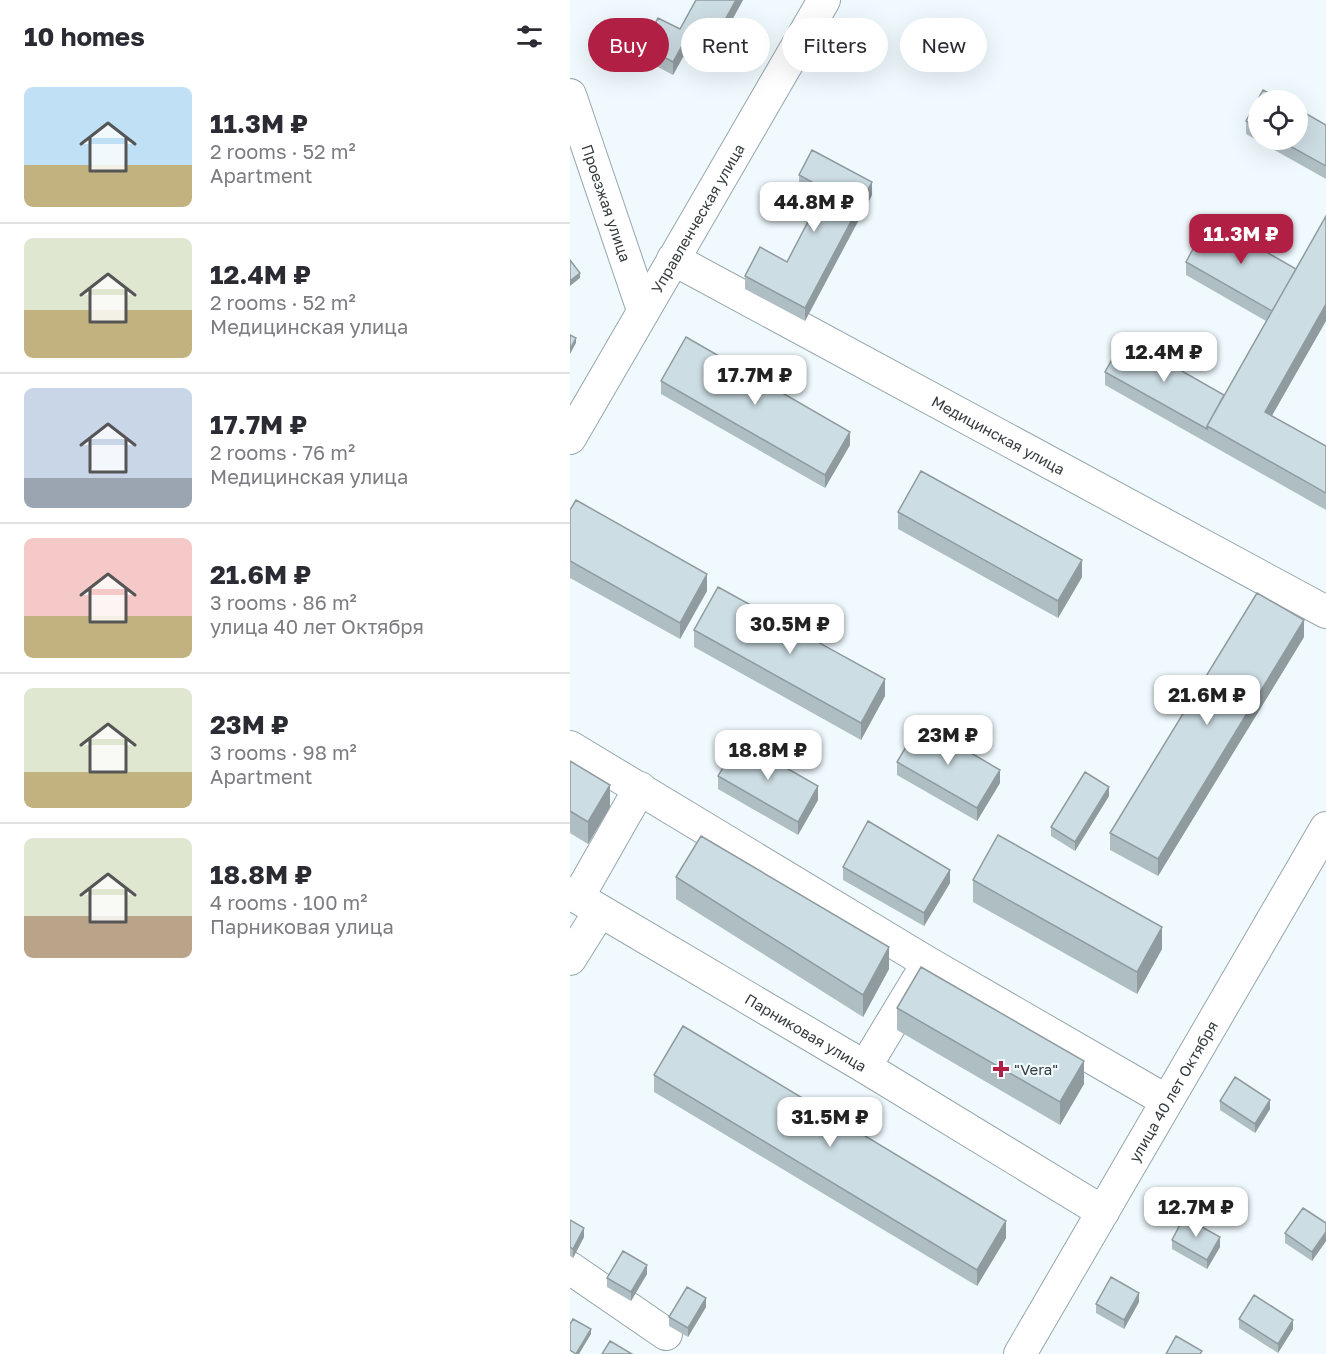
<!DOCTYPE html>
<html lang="en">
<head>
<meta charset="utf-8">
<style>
	body { margin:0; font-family:"Golos Text",sans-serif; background:#f7f7f7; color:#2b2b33; height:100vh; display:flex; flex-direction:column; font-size:22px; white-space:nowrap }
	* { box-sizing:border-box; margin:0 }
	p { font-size:20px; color:#7c7c81 }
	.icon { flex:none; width:33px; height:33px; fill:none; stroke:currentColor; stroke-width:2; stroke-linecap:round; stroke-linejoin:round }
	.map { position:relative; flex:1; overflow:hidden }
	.sheet { display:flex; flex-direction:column; background:#fff; width:570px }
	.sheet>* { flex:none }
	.top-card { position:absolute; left:18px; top:18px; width:570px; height:54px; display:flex; gap:12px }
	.tools { position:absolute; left:678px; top:90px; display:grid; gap:12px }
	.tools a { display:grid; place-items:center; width:60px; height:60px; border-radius:50%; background:#fff; box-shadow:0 6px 24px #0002; font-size:30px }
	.price { position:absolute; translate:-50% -51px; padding:0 14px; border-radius:12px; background:#fff; color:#222; font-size:20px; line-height:39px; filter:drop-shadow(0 2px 3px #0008) }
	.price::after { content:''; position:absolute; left:50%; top:36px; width:18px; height:14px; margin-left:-9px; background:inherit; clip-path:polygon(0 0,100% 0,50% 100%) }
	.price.on { background:#b11f44; color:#fff }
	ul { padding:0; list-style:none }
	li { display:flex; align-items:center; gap:18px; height:150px; padding:0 24px }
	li+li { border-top:2px solid #e1e1e2 }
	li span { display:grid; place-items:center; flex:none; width:168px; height:120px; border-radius:9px; color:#555 }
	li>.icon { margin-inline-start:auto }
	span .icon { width:72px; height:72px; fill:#fffc; stroke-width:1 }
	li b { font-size:26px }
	h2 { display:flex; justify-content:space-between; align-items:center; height:72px; padding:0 24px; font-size:26px }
	.chip { padding:0 21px; border-radius:27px; background:#fff; box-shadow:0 6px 24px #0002; font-size:21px; line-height:54px }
	.chip.on { background:#b11f44; color:#fff }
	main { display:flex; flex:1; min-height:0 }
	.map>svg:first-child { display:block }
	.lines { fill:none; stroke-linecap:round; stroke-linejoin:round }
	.minor-casing { stroke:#97a6ad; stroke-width:34 }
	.minor { stroke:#fff; stroke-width:32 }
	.wall { fill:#afbec3 }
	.shaded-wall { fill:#8f9b9f }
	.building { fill:#ccdde3; stroke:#8f9b9f; stroke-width:1.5 }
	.poi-dot { fill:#b11f44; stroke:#f0fafe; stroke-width:2 }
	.labels { text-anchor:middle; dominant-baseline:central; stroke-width:4.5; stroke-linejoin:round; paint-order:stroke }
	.street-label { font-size:15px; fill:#353c3f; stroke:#f0fafe }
	.poi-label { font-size:15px; fill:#353c3f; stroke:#f0fafe; text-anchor:start }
</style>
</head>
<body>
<main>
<section class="sheet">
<h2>10 homes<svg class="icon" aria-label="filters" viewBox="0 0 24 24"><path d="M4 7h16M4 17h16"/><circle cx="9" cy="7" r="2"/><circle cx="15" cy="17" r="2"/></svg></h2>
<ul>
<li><span style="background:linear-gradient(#bfe0f5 65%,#c2b280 0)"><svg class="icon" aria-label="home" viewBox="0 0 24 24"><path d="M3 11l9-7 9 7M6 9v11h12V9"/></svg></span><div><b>11.3M ₽</b><p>2 rooms · 52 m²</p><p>Apartment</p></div></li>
<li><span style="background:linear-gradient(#dfe7d0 60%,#c2b280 0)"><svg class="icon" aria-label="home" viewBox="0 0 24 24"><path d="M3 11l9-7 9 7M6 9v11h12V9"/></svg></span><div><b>12.4M ₽</b><p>2 rooms · 52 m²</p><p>Медицинская улица</p></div></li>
<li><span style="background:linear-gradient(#c9d6e8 75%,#9aa5b1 0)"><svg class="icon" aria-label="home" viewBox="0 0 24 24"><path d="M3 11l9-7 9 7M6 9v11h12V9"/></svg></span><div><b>17.7M ₽</b><p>2 rooms · 76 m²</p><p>Медицинская улица</p></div></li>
<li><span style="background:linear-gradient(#f6c9c9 65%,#c2b280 0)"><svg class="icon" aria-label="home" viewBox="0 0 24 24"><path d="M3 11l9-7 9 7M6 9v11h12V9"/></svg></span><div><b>21.6M ₽</b><p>3 rooms · 86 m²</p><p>улица 40 лет Октября</p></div></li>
<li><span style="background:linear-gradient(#dfe7d0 70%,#c2b280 0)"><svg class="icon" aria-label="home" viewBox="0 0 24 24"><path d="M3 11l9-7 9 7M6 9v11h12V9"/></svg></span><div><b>23M ₽</b><p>3 rooms · 98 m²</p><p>Apartment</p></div></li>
<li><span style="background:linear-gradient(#dfe7d0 65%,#b9a48a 0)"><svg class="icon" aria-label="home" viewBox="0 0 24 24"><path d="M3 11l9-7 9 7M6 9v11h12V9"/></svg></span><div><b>18.8M ₽</b><p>4 rooms · 100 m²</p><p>Парниковая улица</p></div></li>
</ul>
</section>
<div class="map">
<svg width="756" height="1354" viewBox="0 0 756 1354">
	<rect width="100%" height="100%" fill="#f0fafe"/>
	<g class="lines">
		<!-- minor casing -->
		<g class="minor-casing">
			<g id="minor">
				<path id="s1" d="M0 95 73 310"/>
				<path id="s2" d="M103 259 756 612"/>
				<path id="s3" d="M0 438 254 0"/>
				<path d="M0 747 358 963 597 1101"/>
				<path id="s4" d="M0 893 295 1067 533 1212"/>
				<path d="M8 897 70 788"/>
				<path d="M0 959 30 911"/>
				<path d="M295 1067 350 976"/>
				<path d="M0 1268 96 1334"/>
				<path id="s5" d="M450 1354 756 828"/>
			</g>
		</g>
		<!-- minor -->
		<use href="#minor" class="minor"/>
	</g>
	<!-- wall -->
	<path class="wall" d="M126 0H173L135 69 113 57 103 75 73 59V46L110 29Z
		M688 100V140H728L756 125V179L676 134V121Z
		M229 175 302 195 235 321 175 289V276L217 262 250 199 229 188Z
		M616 262 726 269 702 416 756 446V510L535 385V372L654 395 696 321 616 275Z
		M91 381 280 445 255 488 91 394Z
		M0 510 137 591 110 639 0 578Z
		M328 512 512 577 488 618 328 529Z
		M124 630 315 696 291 740 124 647Z
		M734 637 588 876 540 850V833Z
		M0 761 40 807 18 844 0 833Z
		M327 762 430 783 407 821 327 775Z
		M148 776 248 800 228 835 148 789Z
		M539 796 505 851 481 836V827Z
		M273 867 380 883 354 926 273 880Z
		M106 877 319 969 293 1017 106 899Z
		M403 880 592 949 567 994 403 902Z
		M327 1008 514 1084 490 1125 327 1030Z
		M84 1075 436 1238 407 1286 84 1092Z
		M650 1101 700 1109 685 1133 650 1110Z
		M0 1220 14 1237 3 1258 0 1256Z
		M756 1223V1241L742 1261 715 1243V1233Z
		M602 1240 650 1247 637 1269 602 1249Z
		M77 1274 61 1301 37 1287V1278Z
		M569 1302 554 1329 526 1313V1304Z
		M136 1307 118 1337 99 1326V1317Z
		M669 1319 723 1329 708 1353 669 1328Z"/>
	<!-- shaded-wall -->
	<path class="shaded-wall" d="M166 0H173L135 69V56Z
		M113 44V57L103 75V62Z
		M302 182V195L235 321V308Z
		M10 273V278L0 286V281Z
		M756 304V321L695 428V412Z
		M6 338V343L0 354V349Z
		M280 432V445L255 488V475Z
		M512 560V577L488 618V601Z
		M137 574V591L110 639V623Z
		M734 620V637L588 876V859Z
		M315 679V696L291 740V723Z
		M430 770V783L407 821V808Z
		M40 785V807L18 844V822Z
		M248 786V800L228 835V822Z
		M539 787V796L505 851V842Z
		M380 870V883L354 926V913Z
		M592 927V949L567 994V972Z
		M319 947V969L293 1017V995Z
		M514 1061V1084L490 1125V1102Z
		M700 1100V1109L685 1133V1124Z
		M436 1221V1238L407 1286V1270Z
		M14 1228V1237L3 1258V1249Z
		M756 1232V1241L742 1261V1252Z
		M650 1237V1247L637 1269V1260Z
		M77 1265V1274L61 1301V1292Z
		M569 1293V1302L554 1329V1320Z
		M136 1298V1307L118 1337V1328Z
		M723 1320V1329L708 1353V1344Z
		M21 1329V1334L9 1354H6Z"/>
	<!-- building -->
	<path class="building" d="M126 0H166L135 56 113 44 103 62 73 46 88 18 110 29Z
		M693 90 712 100H688V128L676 121Z
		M728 109 756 125V166L709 140H728Z
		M242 150 302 182 235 308 175 276 190 247 217 262 255 189 229 175Z
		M756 216V304L695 412 756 446V493L637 426Z
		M639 219 726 269 702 311 616 262Z
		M0 260 10 273 0 281Z
		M0 335 6 338 0 349Z
		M116 337 280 432 255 475 91 381Z
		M554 338 654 395 637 426V429L535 372Z
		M351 471 512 560 488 601 328 512Z
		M6 500 137 574 110 623 0 561V510Z
		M148 587 315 679 291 723 124 630Z
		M687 593 734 620 588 859 540 833Z
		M350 723 430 770 407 808 327 762Z
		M169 741 248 786 228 822 148 776Z
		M0 761 40 785 18 822 0 811Z
		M515 772 539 787 505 842 481 827Z
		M298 821 380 870 354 913 273 867Z
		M428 835 592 927 567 972 403 880Z
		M131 836 319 947 293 995 106 877Z
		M351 967 514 1061 490 1102 327 1008Z
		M113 1026 436 1221 407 1270 84 1075Z
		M665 1077 700 1100 685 1124 650 1101Z
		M733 1208 756 1223V1232L742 1252 715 1233Z
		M614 1217 650 1237 637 1260 602 1240Z
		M0 1220 14 1228 3 1249 0 1247Z
		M53 1251 77 1265 61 1292 37 1278Z
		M541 1277 569 1293 554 1320 526 1304Z
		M117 1287 136 1298 118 1328 99 1317Z
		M684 1295 723 1320 708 1344 669 1319Z
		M3 1319 21 1329 6 1354 0 1350V1324Z
		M606 1336 632 1351 630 1354H596Z
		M40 1341 62 1354H32Z"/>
	<!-- markers -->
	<path class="poi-dot" d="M428 1060h6v6h6v6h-6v6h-6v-6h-6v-6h6z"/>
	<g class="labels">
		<!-- street labels -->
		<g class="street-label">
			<text stroke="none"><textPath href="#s1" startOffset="114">Проезжая улица</textPath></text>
			<text stroke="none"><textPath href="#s3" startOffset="254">Управленческая улица</textPath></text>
			<text stroke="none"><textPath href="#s2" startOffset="370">Медицинская улица</textPath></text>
			<text stroke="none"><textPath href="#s4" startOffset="274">Парниковая улица</textPath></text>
			<text stroke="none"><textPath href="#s5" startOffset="304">улица 40 лет Октября</textPath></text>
		</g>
		<!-- poi labels -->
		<g class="poi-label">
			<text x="444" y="1069">"Vera"</text>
		</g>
	</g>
</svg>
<div class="tools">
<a><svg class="icon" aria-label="locate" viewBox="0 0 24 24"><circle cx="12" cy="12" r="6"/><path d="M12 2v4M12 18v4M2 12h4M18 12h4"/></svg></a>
</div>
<b class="price" style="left:244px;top:233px">44.8M ₽</b>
<b class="price on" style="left:671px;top:265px">11.3M ₽</b>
<b class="price" style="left:594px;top:383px">12.4M ₽</b>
<b class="price" style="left:185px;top:406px">17.7M ₽</b>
<b class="price" style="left:220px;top:655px">30.5M ₽</b>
<b class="price" style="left:637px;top:726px">21.6M ₽</b>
<b class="price" style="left:378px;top:766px">23M ₽</b>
<b class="price" style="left:198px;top:781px">18.8M ₽</b>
<b class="price" style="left:260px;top:1148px">31.5M ₽</b>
<b class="price" style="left:626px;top:1238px">12.7M ₽</b>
<div class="top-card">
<a class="chip on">Buy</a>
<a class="chip">Rent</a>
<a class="chip">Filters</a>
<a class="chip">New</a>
</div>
</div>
</main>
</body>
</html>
